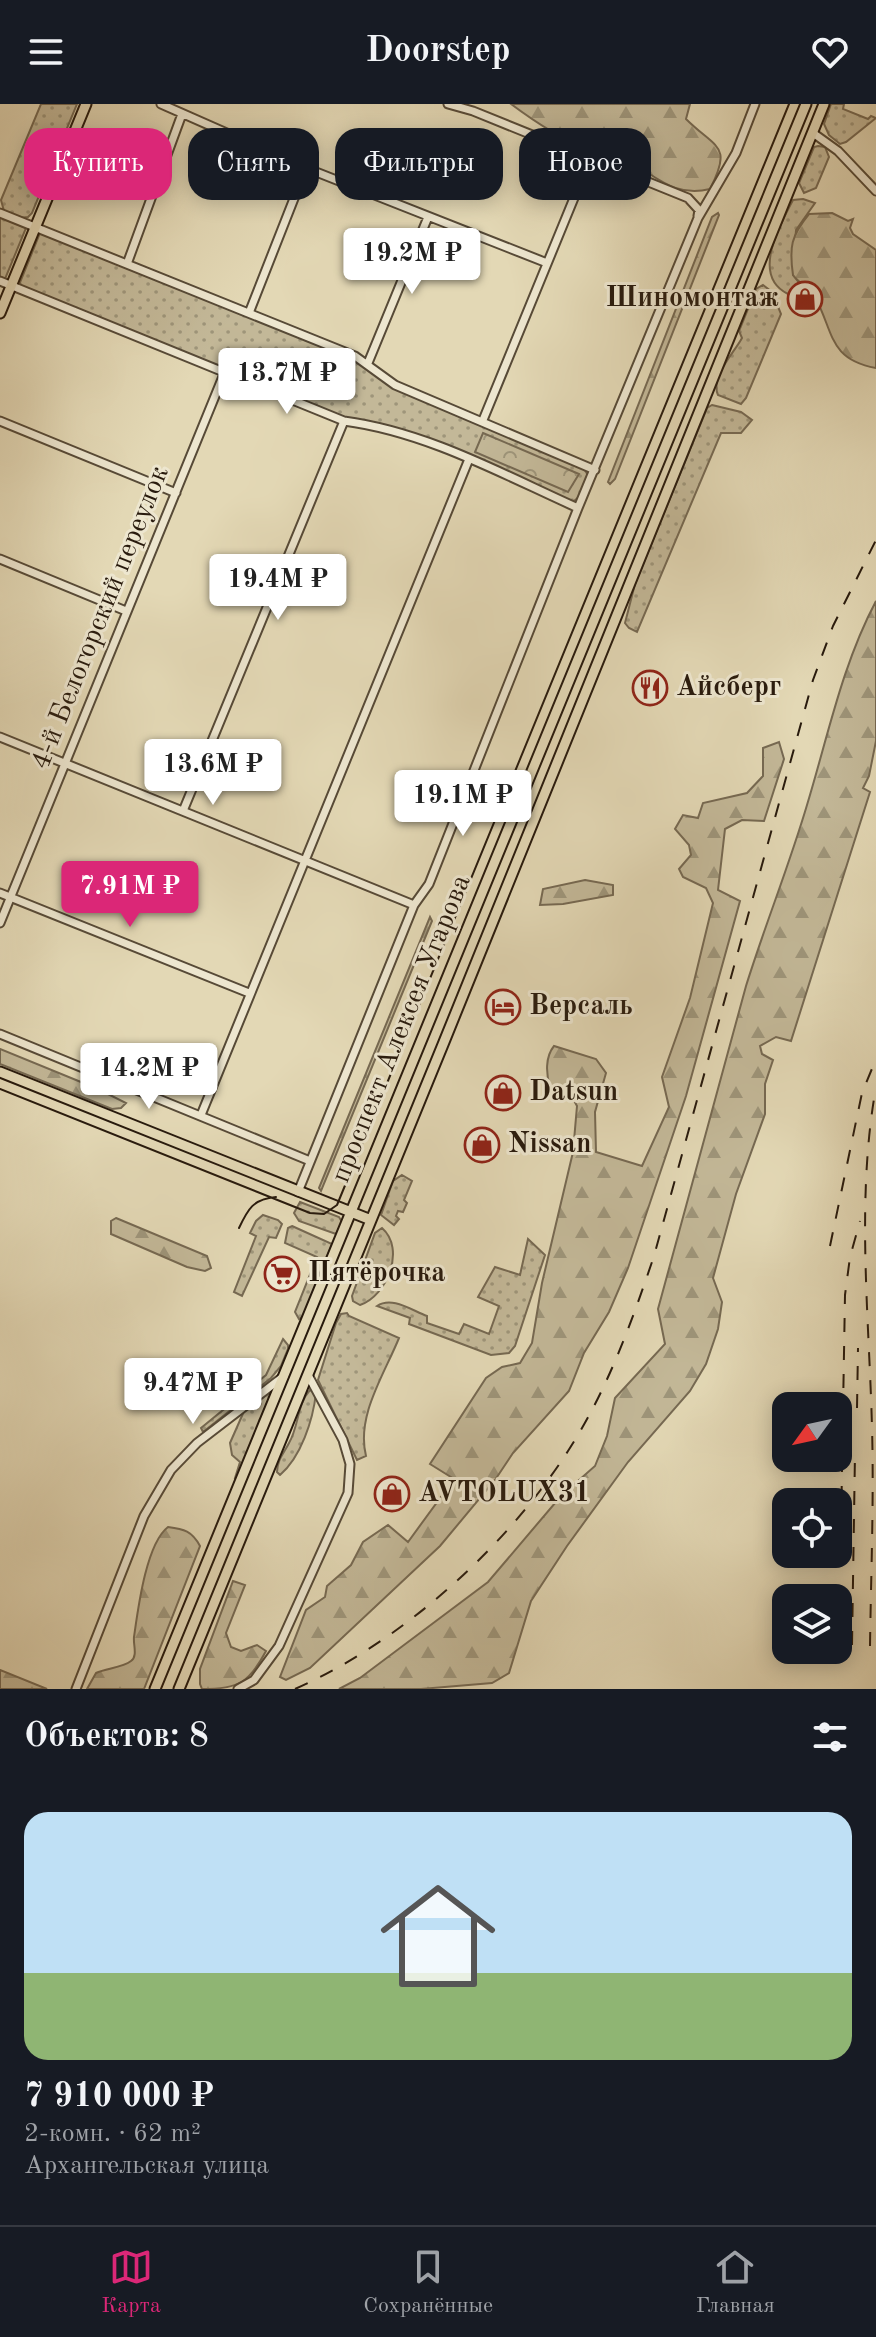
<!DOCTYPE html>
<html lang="ru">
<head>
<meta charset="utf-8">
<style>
	body { margin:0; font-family:"Old Standard TT",serif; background:#20242c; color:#f1f3f6; height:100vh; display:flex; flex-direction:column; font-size:30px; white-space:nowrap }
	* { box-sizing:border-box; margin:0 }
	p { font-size:26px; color:#9ea1a6 }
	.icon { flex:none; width:44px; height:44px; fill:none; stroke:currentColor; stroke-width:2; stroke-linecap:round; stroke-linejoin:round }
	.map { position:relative; height:1585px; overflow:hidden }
	.sheet { display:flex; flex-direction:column; background:#171b24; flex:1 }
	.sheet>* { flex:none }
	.guide { position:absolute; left:24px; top:24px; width:828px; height:72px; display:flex; gap:16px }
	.needle { width:52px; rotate:237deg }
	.fabs { position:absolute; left:772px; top:1288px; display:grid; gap:16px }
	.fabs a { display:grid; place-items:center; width:80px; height:80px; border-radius:16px; background:#171b24; box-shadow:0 4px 20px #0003; font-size:40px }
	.price { position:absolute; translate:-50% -68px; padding:0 18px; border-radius:8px; background:#fff; color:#222; font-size:26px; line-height:52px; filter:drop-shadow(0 2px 4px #0008) }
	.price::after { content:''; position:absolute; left:50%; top:48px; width:24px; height:18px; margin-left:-12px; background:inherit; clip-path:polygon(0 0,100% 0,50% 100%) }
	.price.current { background:#db2777; color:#fff }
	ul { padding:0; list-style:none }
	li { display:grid; align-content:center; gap:16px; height:424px; padding:0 24px }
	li+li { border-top:2px solid #363941 }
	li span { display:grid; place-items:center; height:248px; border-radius:24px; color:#555 }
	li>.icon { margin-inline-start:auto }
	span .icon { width:144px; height:144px; fill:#fffc; stroke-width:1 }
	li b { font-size:34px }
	h2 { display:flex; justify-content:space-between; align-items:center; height:96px; padding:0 24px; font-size:34px }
	.pill { padding:0 28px; border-radius:24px; background:#171b24; box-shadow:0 4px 20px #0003; font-size:28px; line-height:72px }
	.pill.current { background:#db2777; color:#fff }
	header { display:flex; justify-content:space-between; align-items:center; height:104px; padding:0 24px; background:#171b24; font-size:36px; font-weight:700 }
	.tab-bar { display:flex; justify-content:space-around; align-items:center; height:112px; border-top:2px solid #363941; background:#171b24; font-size:22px; color:#9ea1a6 }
	.tab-bar a { display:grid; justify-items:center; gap:4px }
	.tab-bar .current { color:#db2777 }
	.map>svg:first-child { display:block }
	.grass { fill:url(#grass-dots); stroke:#766952; stroke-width:2 }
	.forest { fill:url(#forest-firs); stroke:#766952; stroke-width:2 }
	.park { fill:url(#park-crowns); stroke:#766952; stroke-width:2 }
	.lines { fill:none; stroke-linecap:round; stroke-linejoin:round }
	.minor-casing { stroke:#574a37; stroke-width:11 }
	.major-casing { stroke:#281a0d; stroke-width:13 }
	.minor { stroke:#ede6cf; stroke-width:7 }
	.major { stroke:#e3d8b5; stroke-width:9 }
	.tram { stroke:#281a0d; stroke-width:2 }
	.rail { stroke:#281a0d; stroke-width:2; stroke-dasharray:14 14; stroke-linecap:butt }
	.labels { text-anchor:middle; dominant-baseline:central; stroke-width:6; stroke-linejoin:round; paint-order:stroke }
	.poi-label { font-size:28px; font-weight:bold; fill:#281a0d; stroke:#ede6cf; text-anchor:start }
	.street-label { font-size:28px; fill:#281a0d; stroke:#ede6cf }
</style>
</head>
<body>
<header><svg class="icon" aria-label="menu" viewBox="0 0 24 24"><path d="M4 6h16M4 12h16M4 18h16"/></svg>Doorstep<svg class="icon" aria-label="heart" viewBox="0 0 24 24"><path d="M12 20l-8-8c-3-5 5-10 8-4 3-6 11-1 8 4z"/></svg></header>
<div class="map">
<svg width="876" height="1585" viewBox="0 0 876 1585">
	<defs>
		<pattern id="grass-dots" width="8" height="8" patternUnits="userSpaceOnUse" patternTransform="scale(2)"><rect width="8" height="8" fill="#c3b898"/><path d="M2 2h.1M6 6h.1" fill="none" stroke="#9e957a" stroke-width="1.8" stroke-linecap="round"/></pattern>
		<pattern id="forest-firs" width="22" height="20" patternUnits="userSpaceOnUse" patternTransform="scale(2)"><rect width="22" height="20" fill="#c3b898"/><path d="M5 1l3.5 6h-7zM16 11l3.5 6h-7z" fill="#9e957a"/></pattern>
		<pattern id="park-crowns" width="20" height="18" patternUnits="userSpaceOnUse" patternTransform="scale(2)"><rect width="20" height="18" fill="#c3b898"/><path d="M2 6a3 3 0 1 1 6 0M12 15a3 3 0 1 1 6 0" fill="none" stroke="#9e957a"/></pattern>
	</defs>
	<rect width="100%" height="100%" fill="#e3d8b5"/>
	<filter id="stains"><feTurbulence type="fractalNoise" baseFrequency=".0025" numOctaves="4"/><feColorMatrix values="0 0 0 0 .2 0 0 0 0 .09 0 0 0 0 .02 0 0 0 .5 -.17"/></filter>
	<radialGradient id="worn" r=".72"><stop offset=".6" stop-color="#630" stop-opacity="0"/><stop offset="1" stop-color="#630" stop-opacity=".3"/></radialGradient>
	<!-- grass -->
	<path class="grass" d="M41 0H77L32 109 28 113 19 114 4 107 1 96Z
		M831 0H844L843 5 868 15 871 12 876 14 846 38 840 40 829 31 824 20Z
		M818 42 825 43 829 53 816 84 804 89 799 79 814 43Z
		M803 95 815 99 796 126 793 171 800 180 788 190C751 172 779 123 793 96Z
		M0 113 26 124 5 175 0 173Z
		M40 129 358 255 381 274 583 363 589 373 580 392 574 397H568L403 326 343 314 19 181Z
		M763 181 772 188 781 210 746 294 741 300 718 291C710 273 734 249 742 234L739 227 756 185Z
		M712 301 741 308 752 316 741 329H721L637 528 629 524 625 519 635 480 707 304Z
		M402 1071 412 1077 404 1096 407 1099 403 1108 398 1107 396 1112 399 1115 394 1121 381 1111 393 1077Z
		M300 1098 339 1113 342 1118 336 1130 299 1117 294 1109Z
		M263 1111 278 1116 282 1120 276 1134 269 1133 242 1192 234 1188 256 1132 250 1129 256 1117Z
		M292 1122 332 1140 304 1212 299 1215 295 1208 317 1153 285 1139 288 1124Z
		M382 1124C406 1145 387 1192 360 1201L353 1197 352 1192 375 1129Z
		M528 1135 545 1151 515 1242 509 1249 491 1251 409 1220 410 1214 377 1202C392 1192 411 1206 427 1212V1219L459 1230 464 1220 489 1230 499 1202 478 1193 495 1163 520 1171Z
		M347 1209 349 1212 399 1234C384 1271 356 1312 366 1352L357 1356 318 1276 336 1219 341 1210Z
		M283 1235 288 1241V1245L281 1262 271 1274 203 1328 201 1324 266 1271Z
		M310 1286 316 1289C313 1316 301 1353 280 1371L277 1368C277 1356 284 1349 289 1339 299 1322 297 1300 310 1286Z
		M265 1289 273 1290 238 1375 235 1374 240 1358 232 1351 230 1339 245 1305Z"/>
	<!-- forest -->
	<path class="forest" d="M511 0H690L686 15C716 45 733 40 710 85 672 94 655 70 624 55 612 49 599 49 587 45 559 34 535 18 511 0Z
		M718 109 719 111 615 375 610 380 608 378 712 113Z
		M832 109 848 117 853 115 850 124 853 130 876 146V264C828 255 834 228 815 193 810 185 799 179 793 171 789 143 791 132 809 110Z
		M876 497V637L869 672 863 684 870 688 791 937 776 933 760 942 762 950 773 956 765 980V1010L736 1090 713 1174 722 1198 718 1225 706 1260 690 1287 628 1358 567 1442 531 1497 509 1569 492 1579 421 1585H339L360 1574 488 1478 561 1392 595 1362 607 1332 615 1294 665 1240 658 1205 746 882C765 821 789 762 807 701 828 632 842 561 876 497Z
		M779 638 784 655 764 717 742 716 725 725 718 786 740 797 686 992 628 1164 609 1208 584 1249 569 1287 513 1349 495 1376 440 1442 310 1564 286 1576 280 1573 306 1506 325 1493 327 1482 351 1461 363 1438 388 1421 408 1438 454 1375 430 1360 486 1274 502 1263 520 1259 532 1239 542 1179 573 1048 577 1002 572 993 550 983C546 970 545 953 554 942L596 955 606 969 595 1008 596 1048 642 1062 669 1003 662 973 690 894 713 799 706 784 683 773 679 765 691 751 689 741 675 725 683 711 698 714 703 699 747 689 763 672V644Z
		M585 776 613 781V791L563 800 540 801 543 785Z
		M430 813 432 817 321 1087 319 1084Z
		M0 945 98 985 126 999 121 1004 112 1005 0 960Z
		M116 1114 207 1152 211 1164 205 1167 187 1163 111 1130V1117Z
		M168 1423C184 1425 192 1427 200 1442L144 1585H87L96 1569C106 1564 122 1564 131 1557 138 1552 133 1540 134 1533 138 1505 146 1440 168 1423Z
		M233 1477 245 1481 226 1529 231 1543 241 1547 257 1541 266 1547C249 1579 239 1585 202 1585L200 1580V1565Z
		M0 1566 47 1585H0Z"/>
	<!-- park -->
	<path class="park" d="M483 329 579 370 568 388 475 348Z"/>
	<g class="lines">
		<!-- minor casing -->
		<g class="minor-casing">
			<path id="minor" d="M161 0 306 64 547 159
				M448 0 473 7 688 94 699 106 698 112
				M813 29 838 47 876 87
				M0 109 355 252 395 281 595 366
				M127 160 182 10
				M0 177 344 317C427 328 502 370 578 404
				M249 209 306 64
				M368 259 428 113
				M483 316 590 55
				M0 317 176 389
				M0 455 126 507
				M0 633 414 801
				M183 707 344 317
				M0 789 249 889
				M0 819 224 270
				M0 930 310 1057
				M201 1011 469 355
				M298 1088 414 801 429 780 578 404 698 114 736 49 755 0
				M76 1585 144 1412 171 1366 197 1339 284 1272
				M238 1585 254 1576 279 1542 348 1389 350 1360 343 1336 308 1271"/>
		</g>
		<!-- major casing -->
		<g class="major-casing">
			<path id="major" d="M0 209 86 0
				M0 968 371 1116
				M155 1585 806 0
				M179 1585 444 938 824 0"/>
		</g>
		<!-- minor -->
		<use href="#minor" class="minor"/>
		<!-- major -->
		<use href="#major" class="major"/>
		<!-- tram -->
		<path class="tram" d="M0 985 310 1109 324 1110 337 1101 789 0
			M239 1124C248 1105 253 1095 276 1093"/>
		<!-- rail -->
		<path class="rail" d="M830 1142 862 989 876 955
			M857 1304 858 1244
			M841 1424 845 1191 850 1153 860 1117
			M838 1454 840 1446
			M837 1486V1494
			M852 1541 855 1349
			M870 1542C871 1469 874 1396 872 1323 869 1210 856 1094 876 983
			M295 1585C401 1538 505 1445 568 1347 607 1287 631 1220 654 1152L813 576 833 522 876 436"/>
	</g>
	<!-- icons -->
	<defs>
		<g id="shop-ring" transform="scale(1.8)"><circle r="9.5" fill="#ede6cf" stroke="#8f2418" stroke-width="1.5"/><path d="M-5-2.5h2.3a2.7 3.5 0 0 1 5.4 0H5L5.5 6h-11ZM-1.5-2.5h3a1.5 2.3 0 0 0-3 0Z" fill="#8f2418"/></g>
		<g id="restaurant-ring" transform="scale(1.8)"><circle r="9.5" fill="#ede6cf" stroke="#8f2418" stroke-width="1.5"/><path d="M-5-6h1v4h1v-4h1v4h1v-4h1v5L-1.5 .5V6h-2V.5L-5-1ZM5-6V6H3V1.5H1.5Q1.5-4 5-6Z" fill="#8f2418"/></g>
		<g id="hotel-ring" transform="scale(1.8)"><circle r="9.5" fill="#ede6cf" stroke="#8f2418" stroke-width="1.5"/><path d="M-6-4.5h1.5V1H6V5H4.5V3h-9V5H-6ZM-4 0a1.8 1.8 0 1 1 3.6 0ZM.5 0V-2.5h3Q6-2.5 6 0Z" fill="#8f2418"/></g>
		<g id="supermarket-ring" transform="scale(1.8)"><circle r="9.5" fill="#ede6cf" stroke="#8f2418" stroke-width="1.5"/><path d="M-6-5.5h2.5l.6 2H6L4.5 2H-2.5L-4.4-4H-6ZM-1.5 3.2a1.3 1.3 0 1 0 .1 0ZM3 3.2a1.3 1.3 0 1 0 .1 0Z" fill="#8f2418"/></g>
	</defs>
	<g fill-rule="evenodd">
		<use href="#shop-ring" x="805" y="195"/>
		<use href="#restaurant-ring" x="650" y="584"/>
		<use href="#hotel-ring" x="503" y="903"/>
		<use href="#shop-ring" x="503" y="989"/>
		<use href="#shop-ring" x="482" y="1041"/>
		<use href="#supermarket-ring" x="282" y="1170"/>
		<use href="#shop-ring" x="392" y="1390"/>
	</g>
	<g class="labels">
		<!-- poi labels -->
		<g class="poi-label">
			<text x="779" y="195" text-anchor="end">Шиномонтаж</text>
			<text x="676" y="584">Айсберг</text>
			<text x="529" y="903">Версаль</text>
			<text x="529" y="989">Datsun</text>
			<text x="508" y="1041">Nissan</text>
			<text x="308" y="1170">Пятёрочка</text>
			<text x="418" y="1390">AVTOLUX31</text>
		</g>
		<!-- street labels -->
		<g class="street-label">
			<text transform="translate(101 514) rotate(-68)">4-й Белогорский переулок</text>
			<text transform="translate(402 925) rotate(-68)">проспект Алексея Угарова</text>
		</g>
	</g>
	<rect width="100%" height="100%" filter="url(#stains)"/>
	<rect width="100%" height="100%" fill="url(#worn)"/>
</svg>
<div class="fabs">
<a><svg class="needle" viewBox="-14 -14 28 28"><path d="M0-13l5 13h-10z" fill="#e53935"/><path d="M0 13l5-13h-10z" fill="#9ea1a6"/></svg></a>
<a><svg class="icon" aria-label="locate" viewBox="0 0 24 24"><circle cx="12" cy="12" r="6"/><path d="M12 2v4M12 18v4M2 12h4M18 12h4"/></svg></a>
<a><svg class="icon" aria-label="layers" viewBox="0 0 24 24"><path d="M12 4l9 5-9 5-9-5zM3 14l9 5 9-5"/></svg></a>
</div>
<b class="price" style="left:412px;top:192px">19.2M ₽</b>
<b class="price" style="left:287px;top:312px">13.7M ₽</b>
<b class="price" style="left:278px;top:518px">19.4M ₽</b>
<b class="price" style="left:213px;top:703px">13.6M ₽</b>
<b class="price" style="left:463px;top:734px">19.1M ₽</b>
<b class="price current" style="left:130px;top:825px">7.91M ₽</b>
<b class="price" style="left:149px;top:1007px">14.2M ₽</b>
<b class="price" style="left:193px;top:1322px">9.47M ₽</b>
<div class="guide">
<a class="pill current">Купить</a>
<a class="pill">Снять</a>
<a class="pill">Фильтры</a>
<a class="pill">Новое</a>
</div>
</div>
<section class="sheet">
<h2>Объектов: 8<svg class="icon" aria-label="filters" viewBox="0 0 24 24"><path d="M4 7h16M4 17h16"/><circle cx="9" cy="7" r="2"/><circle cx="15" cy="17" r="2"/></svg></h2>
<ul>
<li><span style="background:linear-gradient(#bfe0f5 65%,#8fb573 0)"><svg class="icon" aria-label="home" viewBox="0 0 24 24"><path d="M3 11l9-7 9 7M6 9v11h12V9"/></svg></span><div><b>7 910 000 ₽</b><p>2-комн. · 62 m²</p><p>Архангельская улица</p></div></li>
</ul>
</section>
<nav class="tab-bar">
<a class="current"><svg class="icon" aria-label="map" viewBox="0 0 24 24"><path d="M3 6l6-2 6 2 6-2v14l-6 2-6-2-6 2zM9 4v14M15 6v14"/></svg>Карта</a>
<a><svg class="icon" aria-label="saved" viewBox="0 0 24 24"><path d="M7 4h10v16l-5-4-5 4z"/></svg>Сохранённые</a>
<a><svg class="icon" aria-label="home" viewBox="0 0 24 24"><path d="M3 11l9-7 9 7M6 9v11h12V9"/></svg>Главная</a>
</nav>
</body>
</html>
